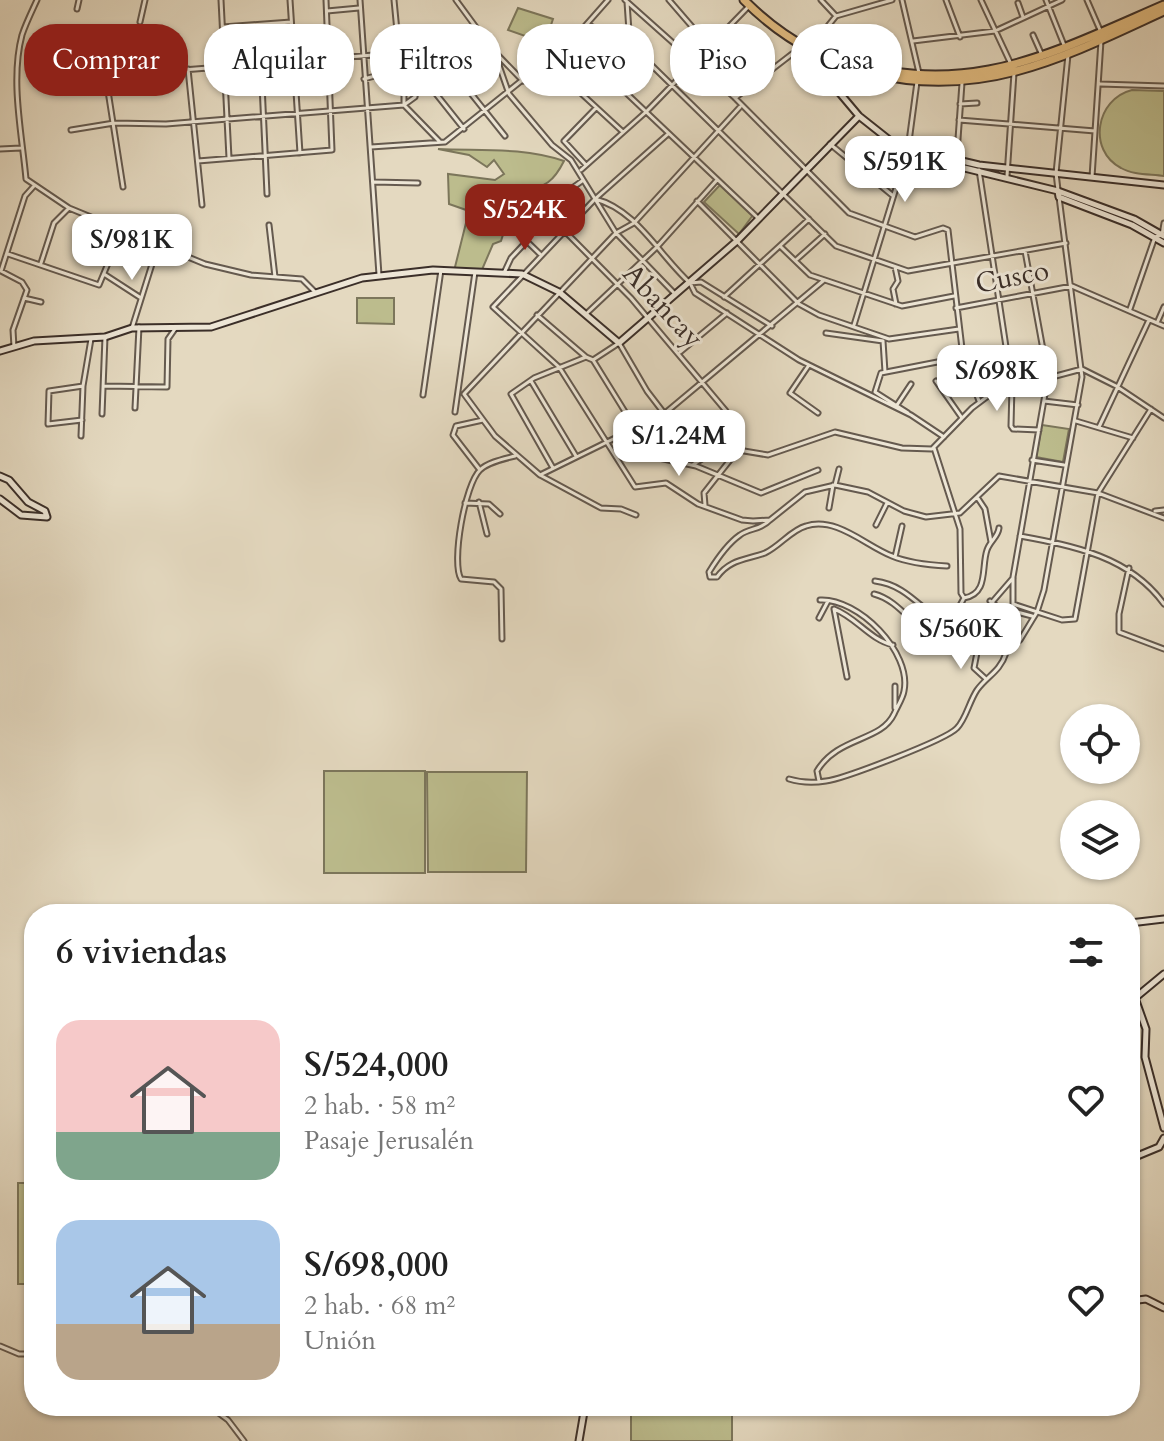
<!DOCTYPE html>
<html lang="es">
<head>
<meta charset="utf-8">
<style>
	body { margin:0; font-family:Cardo,serif; background:#f6f6f6; color:#222; height:100vh; display:flex; flex-direction:column; font-size:30px; white-space:nowrap }
	* { box-sizing:border-box; margin:0 }
	p { font-size:26px; color:#767676 }
	.icon { flex:none; width:44px; height:44px; fill:none; stroke:currentColor; stroke-width:2; stroke-linecap:round; stroke-linejoin:round }
	.map { position:relative; flex:1; overflow:hidden }
	.sheet { position:absolute; left:24px; top:904px; width:1116px; height:512px; display:flex; flex-direction:column; background:#fff; border-radius:32px; box-shadow:0 2px 6px #0004 }
	.sheet>* { flex:none }
	.top-card { position:absolute; left:24px; top:24px; width:1116px; height:72px; display:flex; gap:16px }
	.tools { position:absolute; left:1060px; top:704px; display:grid; gap:16px }
	.tools a { display:grid; place-items:center; width:80px; height:80px; border-radius:50%; background:#fff; box-shadow:0 2px 6px #0004; font-size:40px }
	.price { position:absolute; translate:-50% -68px; padding:0 18px; border-radius:16px; background:#fff; color:#222; font-size:26px; line-height:52px; filter:drop-shadow(0 2px 4px #0008) }
	.price::after { content:''; position:absolute; left:50%; top:48px; width:24px; height:18px; margin-left:-12px; background:inherit; clip-path:polygon(0 0,100% 0,50% 100%) }
	.price.active { background:#8f2418; color:#fff }
	ul { padding:0; list-style:none }
	li { display:flex; align-items:center; gap:24px; height:200px; padding:0 32px }
	li span { display:grid; place-items:center; flex:none; width:224px; height:160px; border-radius:24px; color:#555 }
	li>.icon { margin-inline-start:auto }
	span .icon { width:96px; height:96px; fill:#fffc; stroke-width:1 }
	li b { font-size:34px }
	h2 { display:flex; justify-content:space-between; align-items:center; height:96px; padding:0 32px; font-size:34px }
	.pill { padding:0 28px; border-radius:32px; background:#fff; box-shadow:0 2px 6px #0004; font-size:28px; line-height:72px }
	.pill.active { background:#8f2418; color:#fff }
	.map>svg:first-child { display:block }
	.green { fill:#bcbc8d; stroke:#7c765b; stroke-width:2 }
	.lines { fill:none; stroke-linecap:round; stroke-linejoin:round }
	.street-casing { stroke:#655a4f; stroke-width:7 }
	.secondary-casing { stroke:#3b2f29; stroke-width:9 }
	.highway-casing { stroke:#3b2f29; stroke-width:11 }
	.street { stroke:#ede6d6; stroke-width:3 }
	.secondary { stroke:#ede6d6; stroke-width:5 }
	.highway { stroke:#e2bc80; stroke-width:7 }
	.labels { text-anchor:middle; dominant-baseline:central; stroke-width:6; stroke-linejoin:round; paint-order:stroke }
	.street-label { font-size:28px; fill:#3b2f29; stroke:#ede6d6 }
</style>
</head>
<body>
<div class="map">
<svg width="1164" height="1441" viewBox="0 0 1164 1441">
	<rect width="100%" height="100%" fill="#e4d9c0"/>
	<filter id="stains"><feTurbulence type="fractalNoise" baseFrequency=".0025" numOctaves="4"/><feColorMatrix values="0 0 0 0 .2 0 0 0 0 .09 0 0 0 0 .02 0 0 0 .5 -.17"/></filter>
	<radialGradient id="worn" r=".72"><stop offset=".6" stop-color="#630" stop-opacity="0"/><stop offset="1" stop-color="#630" stop-opacity=".3"/></radialGradient>
	<!-- green -->
	<path class="green" d="M518 8 553 19 545 43 508 30Z
		M1132 90 1164 91V176C1150 174 1133 175 1121 168 1087 150 1096 99 1132 90Z
		M438 149C482 151 522 147 564 161 554 181 545 188 523 190L530 198 513 222H507L501 241 493 244 481 272 454 271 469 211 449 204 448 174 495 180 504 174 494 160 487 167 469 155Z
		M720 185 753 215 739 234 704 202Z
		M357 298H394V324L357 323Z
		M1042 425 1069 429 1063 462 1036 457Z
		M324 771H425V873H324Z
		M427 772H527L526 872H428Z
		M18 1183H34V1284H18Z
		M631 1406H732V1441H631Z"/>
	<g class="lines">
		<!-- street casing -->
		<g class="street-casing">
			<path id="street" d="M37 0C32 11 26 23 22 35 10 80 22 134 26 179L69 208 205 264 251 275 302 279 316 293
				M221 0 229 158
				M290 0 300 153
				M360 0 379 275
				M394 0 399 52
				M456 0 492 49 523 81
				M625 0 735 98 849 213 915 237 943 228 948 230 963 357 979 401
				M669 0 746 89
				M821 0 836 16 892 0
				M902 0 919 73
				M946 0 960 37
				M981 0 1010 62
				M1046 0 1064 45
				M1087 0 1100 30
				M627 2 630 46
				M1018 3 1023 17
				M77 9 79 0
				M327 11 359 8
				M140 22 145 0
				M587 24 634 48 836 246 908 271 1066 243
				M223 27 291 22
				M1033 35 1041 53
				M913 41 995 31 1062 0
				M811 47 836 16
				M494 51 509 94 552 145 571 160 595 199C636 209 660 256 690 283L701 282 772 326
				M546 61 623 132
				M261 62 267 194
				M188 69 202 205
				M602 70 758 218
				M419 75 415 97 404 105 439 141
				M364 79 382 74 404 76
				M461 81 505 136
				M1100 84 1164 86
				M735 98 801 47
				M960 104 977 103
				M959 120 1095 131
				M71 130 114 123 166 124 404 105V76L416 69
				M668 134 595 199 493 307 559 367 635 487 666 483 698 504 742 520 753 521 770 520 805 492 835 485 868 492 904 511 926 517 960 513 999 476 1098 493 1164 518
				M830 144 892 195
				M371 147 445 142 546 61 562 52 608 0
				M0 149 21 148
				M198 161 332 150 326 0
				M586 165 564 141 596 108
				M956 167 962 83
				M581 170 647 111 749 6
				M979 170 1012 386 1011 426 1013 429 1039 430
				M1007 176 1014 73
				M1092 177 1101 41
				M374 182 418 183
				M123 187 108 91 110 82 119 75 399 53 409 60 464 129
				M1058 190 1056 173 1068 55
				M532 198 631 298 726 411
				M595 199 616 233 675 294
				M697 201 799 304 819 315 889 339 959 329
				M543 209 582 181
				M508 223 541 255
				M269 225 275 277
				M781 247 810 275 902 306 954 296
				M1025 251 1048 377 1013 577V604L1062 620 1075 619 1098 493 1151 409
				M8 254 99 285 122 230
				M796 260 825 234
				M41 263 54 223 69 208
				M895 267 898 281 893 289 896 304
				M504 273 511 258 527 241
				M104 274 141 298
				M690 283 695 293 799 360 911 415 944 437
				M724 297 809 219
				M24 298 41 302
				M956 308 1072 286 1164 326
				M1130 309 1155 237 1162 235 1164 223
				M586 314 657 247 717 180
				M537 315 586 357
				M1157 323 1164 307
				M854 325 908 149 917 82
				M132 328 158 245
				M826 333 883 341
				M883 341 885 372
				M14 347 13 330 27 290 22 282 1 271 25 196 34 186
				M680 352 727 313
				M593 360 645 444 659 458 696 466 761 493 818 470
				M809 365 790 393 818 413
				M1082 369 1116 386 1164 418
				M531 381 576 456
				M936 381 962 418
				M104 386 167 387 168 339 175 329
				M423 395 441 270
				M1044 401 1078 405
				M897 405 911 384
				M135 408 139 327
				M455 412 475 272
				M908 413 875 392 881 373 963 357
				M102 414 105 337
				M82 420 48 424 49 391 83 386
				M1076 421 1133 438
				M1099 427 1149 320
				M81 436 83 386 91 339
				M934 448 960 529 961 593 964 598C989 594 981 567 987 550 990 541 998 537 999 528
				M1032 460 1064 465
				M694 464 705 457 714 440
				M553 468 511 394 534 378 586 357 593 360 619 343 647 391 670 421 681 429 738 450 768 455 835 432 902 448 932 449 972 408 992 393 1082 369
				M480 470 453 435 456 426 483 420
				M540 475 664 414 823 281
				M835 485 839 469
				M977 497 985 509 991 542
				M479 502 487 534
				M465 503 489 504 500 514
				M705 505 704 493 738 450
				M829 508 833 485
				M1155 511 1164 510
				M636 515 621 509 601 508 540 475 495 436 464 394 616 233 634 223 740 107
				M770 520C761 530 749 528 740 535 727 544 717 559 709 572L710 577H717C730 559 746 560 765 553 780 546 791 530 806 526 836 516 866 546 892 556 909 563 928 565 947 566
				M876 525 887 503
				M1020 536C1075 546 1130 557 1164 604
				M895 557 902 526
				M1129 568 1119 614V632L1164 649
				M875 581C907 585 920 609 947 625 958 631 966 628 977 632L980 637 974 668 986 679
				M874 594C906 602 920 644 956 643L962 632
				M990 601 1009 616
				M819 618 828 601
				M949 626 964 598
				M969 629 1013 578
				M502 639 501 589 494 582 461 579C451 563 465 484 480 470 488 462 504 459 515 456
				M1020 640 1037 612 1044 590 1082 377 1059 197
				M956 643 966 655
				M847 677 834 609C856 617 870 640 893 645
				M895 708V686
				M789 779C802 783 813 783 826 781 843 779 946 740 957 728 966 719 969 702 977 690 987 676 1000 672 1006 653L1001 640 1009 616 1017 612 1032 616
				M819 781 817 771C838 736 881 742 894 714 897 707 903 698 904 691 912 652 858 598 820 600
				M0 1346 19 1354H34
				M209 1406 228 1420 244 1441"/>
		</g>
		<!-- secondary casing -->
		<g class="secondary-casing">
			<path id="secondary" d="M801 47 859 116 907 154 1058 191 1134 219 1164 236
				M830 81 837 64
				M902 147 979 165 1164 185
				M1058 191 1059 197 1132 225 1164 243
				M0 351 34 341 105 337 132 328 211 327 362 278 433 270 522 274 559 292 619 343 738 240 859 116
				M0 476 9 480 28 502 45 511 47 517 21 515 0 499
				M1130 923 1164 919
				M1164 974 1135 998 1146 1029 1145 1057 1164 1128
				M1130 1159 1159 1147 1164 1138
				M1130 1301 1146 1299 1164 1308
				M579 1441 585 1406"/>
		</g>
		<!-- highway casing -->
		<g class="highway-casing">
			<path id="highway" d="M744 0C816 73 917 97 1016 71 1066 58 1116 33 1164 11
				M830 56C963 102 1044 57 1164 5"/>
		</g>
		<!-- street -->
		<use href="#street" class="street"/>
		<!-- secondary -->
		<use href="#secondary" class="secondary"/>
		<!-- highway -->
		<use href="#highway" class="highway"/>
	</g>
	<g class="labels">
		<!-- street labels -->
		<g class="street-label">
			<text transform="translate(1012 277) rotate(-11)">Cusco</text>
			<text transform="translate(663 306) rotate(47)">Abancay</text>
		</g>
	</g>
	<rect width="100%" height="100%" filter="url(#stains)"/>
	<rect width="100%" height="100%" fill="url(#worn)"/>
</svg>
<div class="tools">
<a><svg class="icon" aria-label="locate" viewBox="0 0 24 24"><circle cx="12" cy="12" r="6"/><path d="M12 2v4M12 18v4M2 12h4M18 12h4"/></svg></a>
<a><svg class="icon" aria-label="layers" viewBox="0 0 24 24"><path d="M12 4l9 5-9 5-9-5zM3 14l9 5 9-5"/></svg></a>
</div>
<b class="price" style="left:905px;top:204px">S/591K</b>
<b class="price active" style="left:525px;top:252px">S/524K</b>
<b class="price" style="left:132px;top:282px">S/981K</b>
<b class="price" style="left:997px;top:413px">S/698K</b>
<b class="price" style="left:679px;top:478px">S/1.24M</b>
<b class="price" style="left:961px;top:671px">S/560K</b>
<div class="top-card">
<a class="pill active">Comprar</a>
<a class="pill">Alquilar</a>
<a class="pill">Filtros</a>
<a class="pill">Nuevo</a>
<a class="pill">Piso</a>
<a class="pill">Casa</a>
</div>
<section class="sheet">
<h2>6 viviendas<svg class="icon" aria-label="filters" viewBox="0 0 24 24"><path d="M4 7h16M4 17h16"/><circle cx="9" cy="7" r="2"/><circle cx="15" cy="17" r="2"/></svg></h2>
<ul>
<li><span style="background:linear-gradient(#f6c9c9 70%,#7fa58c 0)"><svg class="icon" aria-label="home" viewBox="0 0 24 24"><path d="M3 11l9-7 9 7M6 9v11h12V9"/></svg></span><div><b>S/524,000</b><p>2 hab. · 58 m²</p><p>Pasaje Jerusalén</p></div><svg class="icon" aria-label="heart" viewBox="0 0 24 24"><path d="M12 20l-8-8c-3-5 5-10 8-4 3-6 11-1 8 4z"/></svg></li>
<li><span style="background:linear-gradient(#a9c7e8 65%,#b9a48a 0)"><svg class="icon" aria-label="home" viewBox="0 0 24 24"><path d="M3 11l9-7 9 7M6 9v11h12V9"/></svg></span><div><b>S/698,000</b><p>2 hab. · 68 m²</p><p>Unión</p></div><svg class="icon" aria-label="heart" viewBox="0 0 24 24"><path d="M12 20l-8-8c-3-5 5-10 8-4 3-6 11-1 8 4z"/></svg></li>
</ul>
</section>
</div>
</body>
</html>
